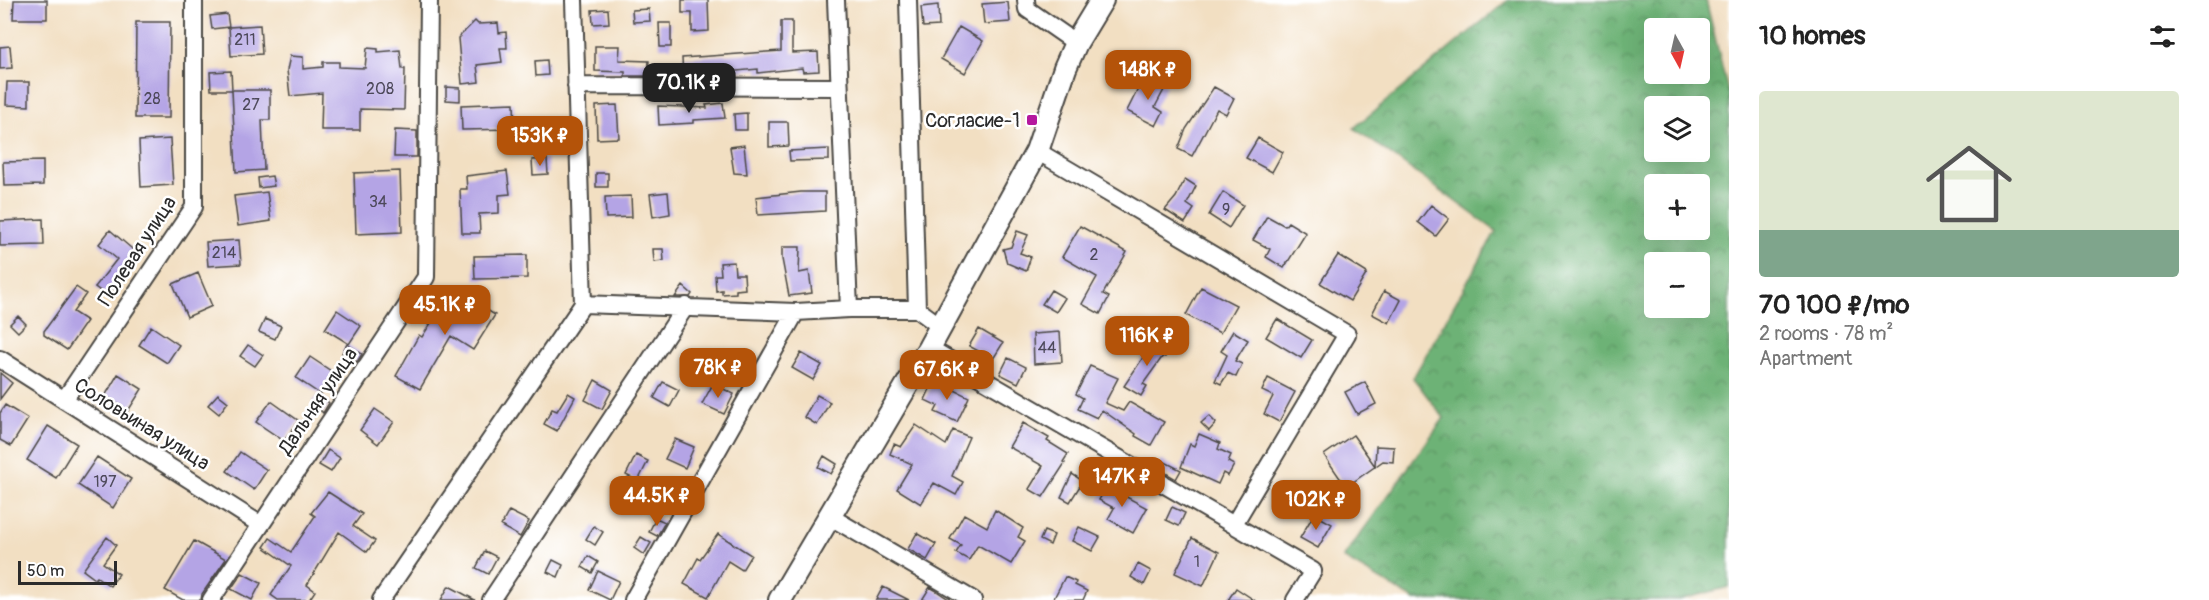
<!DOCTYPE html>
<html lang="en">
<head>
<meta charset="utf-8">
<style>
	body { margin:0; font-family:Pangolin,sans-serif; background:#f6f6f6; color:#222; height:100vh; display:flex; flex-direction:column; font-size:22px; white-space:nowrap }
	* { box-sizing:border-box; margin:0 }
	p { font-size:20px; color:#767676 }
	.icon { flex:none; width:33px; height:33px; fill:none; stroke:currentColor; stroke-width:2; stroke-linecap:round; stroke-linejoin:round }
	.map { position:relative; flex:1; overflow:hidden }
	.side { display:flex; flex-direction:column; background:#fff; width:480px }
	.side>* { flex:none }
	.needle { width:39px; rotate:172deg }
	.controls { position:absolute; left:1644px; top:18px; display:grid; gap:12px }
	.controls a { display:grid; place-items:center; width:66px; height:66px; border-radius:6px; background:#fff; box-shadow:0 6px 24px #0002; font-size:30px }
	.scale { position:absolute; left:18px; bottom:15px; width:99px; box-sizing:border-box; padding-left:6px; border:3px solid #2b2b2b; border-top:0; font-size:16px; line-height:21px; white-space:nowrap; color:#2b2b2b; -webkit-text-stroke:4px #fff; paint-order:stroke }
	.price { position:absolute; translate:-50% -51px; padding:0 14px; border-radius:12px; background:#b45309; color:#fff; font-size:20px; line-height:39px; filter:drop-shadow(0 2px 3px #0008) }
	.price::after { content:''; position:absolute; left:50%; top:36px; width:18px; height:14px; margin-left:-9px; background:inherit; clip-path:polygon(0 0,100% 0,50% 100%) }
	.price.on { background:#222; color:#fff }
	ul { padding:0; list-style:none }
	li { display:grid; align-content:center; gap:12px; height:318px; padding:0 30px }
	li+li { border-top:2px solid #e0e0e0 }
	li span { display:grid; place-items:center; height:186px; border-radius:6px; color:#555 }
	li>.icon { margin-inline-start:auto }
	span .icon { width:108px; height:108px; fill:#fffc; stroke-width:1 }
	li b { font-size:26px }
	h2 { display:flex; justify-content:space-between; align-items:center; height:72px; padding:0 30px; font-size:26px }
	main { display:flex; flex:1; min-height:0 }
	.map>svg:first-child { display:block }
	.forest { fill:url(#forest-crowns); stroke:#4c6e50; stroke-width:1.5; fill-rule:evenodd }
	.building { fill:#b4a4e5 }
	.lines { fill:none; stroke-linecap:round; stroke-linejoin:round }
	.street-casing { stroke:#494642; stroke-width:20 }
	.secondary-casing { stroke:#494642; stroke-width:26 }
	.street { stroke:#fff; stroke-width:16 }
	.secondary { stroke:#fff; stroke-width:22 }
	.poi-dot { fill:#b5179e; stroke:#fff; stroke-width:2 }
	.labels { text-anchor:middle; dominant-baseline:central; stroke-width:5; stroke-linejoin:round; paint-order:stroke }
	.number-label { font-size:16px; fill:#4d495a }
	.poi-label { font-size:20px; fill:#2b2b2b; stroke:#fff; text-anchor:end }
	.street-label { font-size:20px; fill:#2b2b2b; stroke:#fff }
</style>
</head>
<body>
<main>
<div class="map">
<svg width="1729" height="600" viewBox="0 0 1729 600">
	<defs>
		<pattern id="forest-crowns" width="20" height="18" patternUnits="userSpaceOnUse" patternTransform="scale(1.5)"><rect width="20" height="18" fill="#6db276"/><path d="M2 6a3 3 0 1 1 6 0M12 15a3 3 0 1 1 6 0" fill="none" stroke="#5a9161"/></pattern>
	</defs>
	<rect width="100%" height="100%" fill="#fff"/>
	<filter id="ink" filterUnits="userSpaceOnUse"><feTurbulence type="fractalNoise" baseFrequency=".0167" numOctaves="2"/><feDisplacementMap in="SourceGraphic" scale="12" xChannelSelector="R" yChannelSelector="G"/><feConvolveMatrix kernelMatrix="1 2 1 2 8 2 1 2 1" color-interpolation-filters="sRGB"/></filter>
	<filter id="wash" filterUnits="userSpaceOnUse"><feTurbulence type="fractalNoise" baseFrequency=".008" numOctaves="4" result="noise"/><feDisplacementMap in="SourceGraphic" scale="24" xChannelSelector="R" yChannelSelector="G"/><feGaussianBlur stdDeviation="1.35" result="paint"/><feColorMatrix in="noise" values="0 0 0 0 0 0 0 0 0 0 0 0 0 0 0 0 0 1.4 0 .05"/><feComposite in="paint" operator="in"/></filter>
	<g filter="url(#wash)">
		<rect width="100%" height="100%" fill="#f2dfc2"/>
		<!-- forest -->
		<path class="forest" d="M1508 0H1706L1729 96V587L1679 600H1415L1343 558 1444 418 1413 378 1496 231 1354 128ZM1654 28H1700V74H1654ZM1654 106H1700V152H1654ZM1654 184H1700V230H1654ZM1654 262H1700V308H1654Z"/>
		<g id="blocks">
			<!-- building -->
			<path class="building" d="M14 0H47V19H13Z
				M682 0H708L709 31 692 32V13H682Z
				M1008 2 1010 22 984 24 982 4Z
				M938 5 939 26 923 27 921 7Z
				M608 9 609 23 593 24 592 10Z
				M649 9 650 21 633 22 632 10Z
				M227 14 229 27 212 29 210 16Z
				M475 21 478 24 498 23 499 33 506 32 507 48H500L502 62 477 65 479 82 462 84 458 38Z
				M781 21H792V53L818 52 819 71 803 72 802 68 758 73V69L683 76 682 58 781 51Z
				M136 22H170L169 118H135Z
				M659 23H671V47H660Z
				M260 25 262 54 231 56 229 27Z
				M959 27 983 41 965 73 941 59Z
				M10 46 12 68 0 69V47Z
				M595 46H620L619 60 649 61 648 76H625V72L595 71Z
				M367 48 378 49V52L400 50 402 69H405L404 110 360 109V130H321L322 93 290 96 287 70 290 56 303 57V69L323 67V62H339V67L365 68Z
				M547 60 548 75 536 76 535 61Z
				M231 71 232 90H211L210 72Z
				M1145 75 1166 86 1155 107 1163 112 1156 126 1127 111Z
				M7 82H29V106L6 105Z
				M446 87 460 88V101L446 100Z
				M1214 87 1234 98 1226 114 1217 109 1192 156 1178 149 1186 129Z
				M232 90H270V120H262L264 170 236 172Z
				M514 103 515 129 462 130 461 105Z
				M723 103 725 118 694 120V123L659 125 658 106 707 108 706 105Z
				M617 105 619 138 597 139 596 106Z
				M747 113V130H735L734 114Z
				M769 122H788L789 146 769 147Z
				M395 130 417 131V157H394Z
				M1258 138 1283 152 1272 172 1246 158Z
				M170 139 173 185 141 187 139 141Z
				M744 145 747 174 734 173 730 147Z
				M829 149V160L790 161 789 151Z
				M547 159 548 174 533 175 532 160Z
				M43 161V185L4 186 3 162Z
				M400 171 402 232 356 234 354 173Z
				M507 171 510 194 499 195V213L479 214 480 233H462L460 189H467L466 176Z
				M596 173H608V187H596Z
				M272 176 274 186 259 188 258 178Z
				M1185 179 1196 186 1187 204 1194 209 1185 223 1165 210 1176 197Z
				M267 192 271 221 238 226 234 196Z
				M668 192 670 214 653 217 650 194Z
				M801 192H825V211L758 215 756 197Z
				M1223 192 1243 205 1229 228 1209 215Z
				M631 196 632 217 606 218 605 197Z
				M1431 205 1449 219 1436 236 1418 222Z
				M1267 216 1285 226 1288 222 1306 233 1284 268 1266 257 1270 249 1253 240Z
				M43 219 44 245 0 246V221Z
				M1080 226 1127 252 1103 294 1109 297 1100 314 1082 304 1097 277 1062 257Z
				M110 230 138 254 115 282 117 284 107 296 95 287 117 259 99 244Z
				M1017 231 1028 235 1020 253 1031 257 1026 271 1007 263 1003 249 1011 247Z
				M239 240 241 264 208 266 206 242Z
				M782 247H800L799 273 809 271 812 293 789 296 782 259Z
				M653 249H663L664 261 654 262Z
				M527 255V278L475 279 474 256Z
				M1338 255 1367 273 1350 301 1320 283Z
				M734 262 735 274H744L745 289 736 290V293L722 294V290L716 291 715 275H721L720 263Z
				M198 273 212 306 187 317 173 284Z
				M683 286 692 294 690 297H675Z
				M76 287 86 294 73 312 87 321 67 350 44 335V331Z
				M1201 287 1236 305 1220 333 1186 315Z
				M453 289 495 315 473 350 451 336 420 389 396 376 419 335 422 337Z
				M1051 290 1065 298 1056 312 1042 304Z
				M1384 291 1401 300 1389 323 1372 314Z
				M337 310 361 326 349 344 325 329Z
				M18 316 26 324 18 332 10 324Z
				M265 319 281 326 275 339 259 332Z
				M1277 319 1312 340 1301 358 1266 337Z
				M151 326 179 345 167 363 139 345Z
				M979 329 1003 343 993 359 969 346Z
				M1233 331 1248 340 1235 361 1242 364 1236 377 1228 373 1221 384 1215 381 1227 355 1221 351Z
				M1060 332 1062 362 1034 364 1033 334Z
				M1158 338 1171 344 1165 357 1163 356 1143 384 1147 386 1141 396 1124 386 1150 347 1153 349Z
				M347 344 362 354 357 362 342 353Z
				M248 345 263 355 255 366 240 356Z
				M801 353 822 365 813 380 792 368Z
				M310 357 334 373 320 394 296 378Z
				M1008 358 1026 367 1018 383 1000 374Z
				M1090 366 1118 378 1105 403 1123 411 1129 402 1164 422 1151 445 1135 436 1136 434 1102 410 1097 418 1078 409 1083 398 1076 394Z
				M0 373 12 383 0 399Z
				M118 374 142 389 128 411 105 396Z
				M1268 378 1295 392 1279 422 1264 414 1273 396 1262 391Z
				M595 380 612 390 602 409 585 400Z
				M934 380 969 397 957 422 935 412 938 406 925 400Z
				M663 382 679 390 670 407 654 398Z
				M1365 382 1376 404 1357 414 1345 392Z
				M713 384 734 394 724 414 702 404Z
				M568 393 575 397 557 431 544 424 552 409 557 411Z
				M218 394 228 402 219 414 208 405Z
				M320 394 329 403 323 413 312 402Z
				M817 395 830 402 817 425 804 417Z
				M271 401 299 421 284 441 256 422Z
				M5 405 28 419 11 446 0 440V413Z
				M375 409 394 422 378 444 360 430Z
				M1209 416 1216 423 1209 431 1201 423Z
				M1023 423 1049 438 1047 441 1068 454 1063 462 1065 463 1043 497 1029 489 1043 466 1009 447Z
				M916 425 946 445 953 430 969 437 952 476 963 482 956 495 934 483 921 504 897 489 912 464 890 454 894 444 901 447Z
				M48 426 77 444 56 478 27 460Z
				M1199 434 1220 443 1218 449 1231 455 1228 462 1234 465 1228 476 1223 473 1218 484 1181 467 1190 444 1194 446Z
				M1353 435 1375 466 1376 446 1394 447 1393 462 1383 461 1346 487 1324 455Z
				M675 439 694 447 685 468 665 459Z
				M328 450 340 458 331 472 319 465Z
				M240 452 267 470 254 490 227 471Z
				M636 455 648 461 638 481 626 475Z
				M824 456 837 464 831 474 818 467Z
				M97 457 131 479 113 508 78 485Z
				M1161 460 1181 470 1176 479 1157 468Z
				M1072 474 1083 481 1070 502 1061 497Z
				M1110 480 1122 487 1119 493 1147 508 1133 533 1108 519 1114 508 1099 500Z
				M328 492 362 514 353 526 375 541 367 552 339 532 307 585 315 591 309 600H278L271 595 291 566 264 547 270 538 291 552 315 516 311 513Z
				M1172 507 1185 513 1179 526 1166 520Z
				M995 510 1023 528 1018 537 1025 541 1011 564 978 545 969 560 956 553 961 545 950 539 964 514 987 527Z
				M509 511 529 521 520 537 501 526Z
				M1314 514 1332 524 1318 548 1300 538Z
				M656 518 665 522 657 536 649 532Z
				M594 526 603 532 595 545 586 539Z
				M1079 527 1100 537 1092 551 1072 541Z
				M1044 531 1054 535 1050 545 1040 540Z
				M917 533 936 544 927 560 908 549Z
				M718 534 751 555 742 570 728 561 708 597 684 584 698 558 700 559Z
				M107 537 116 545 103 563 119 574 110 586 97 577 95 579 83 570Z
				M641 537 651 543 644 555 634 548Z
				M1192 538 1219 552 1203 586 1175 573Z
				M194 541 226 559 202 594 201 600H183L165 590Z
				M485 551 497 557 488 574 476 568Z
				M588 556 598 562 592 573 582 567Z
				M553 560 563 565 558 577 547 572Z
				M1138 564 1151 571 1144 585 1131 577Z
				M598 571 619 581 610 600 589 590Z
				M242 573 261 583 252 600 231 589Z
				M1065 577 1076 582 1075 585 1087 591 1083 600H1053Z
				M449 586 475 600H441Z
				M883 587 909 600H876Z
				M930 587 935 590 950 600H922Z
				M1236 588 1254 600H1228Z"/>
		</g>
	</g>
	<g filter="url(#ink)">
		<use href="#blocks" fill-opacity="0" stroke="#494642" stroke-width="1.5"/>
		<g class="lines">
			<!-- street casing -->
			<g class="street-casing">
				<path id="street" d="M836 0 849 309
					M908 0 917 309
					M1026 0 1027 9 1076 43
					M576 86 839 87
					M1037 151 1347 334 1234 524
					M583 304 796 312 849 309H917L940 326
					M929 348 1313 571 1295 600
					M0 359 261 525
					M64 400 194 207V0
					M829 516 973 600
					M211 600 426 277 429 0
					M381 600 583 304 574 0
					M491 600 686 306
					M633 600 796 312"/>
			</g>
			<!-- secondary casing -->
			<g class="secondary-casing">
				<path id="secondary" d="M780 600 929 348 1037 151 1065 68 1076 43 1102 0"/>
			</g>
			<!-- street -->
			<use href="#street" class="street"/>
			<!-- secondary -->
			<use href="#secondary" class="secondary"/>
		</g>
	</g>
	<!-- markers -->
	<rect class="poi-dot" x="1026" y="114" width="12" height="12" rx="3"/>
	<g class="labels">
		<!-- number labels -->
		<g class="number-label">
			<text x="245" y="40">211</text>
			<text x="380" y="89">208</text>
			<text x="152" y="99">28</text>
			<text x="251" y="105">27</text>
			<text x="378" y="202">34</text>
			<text x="1226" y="210">9</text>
			<text x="224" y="253">214</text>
			<text x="1094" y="255">2</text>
			<text x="1047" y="348">44</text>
			<text x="105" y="482">197</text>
			<text x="1197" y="562">1</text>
		</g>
		<!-- poi labels -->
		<g class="poi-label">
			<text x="1020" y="120">Согласие-1</text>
		</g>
		<!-- street labels -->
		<g class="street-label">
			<text transform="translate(137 251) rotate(-57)">Полевая улица</text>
			<text transform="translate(318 401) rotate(-56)">Дальняя улица</text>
			<text transform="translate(142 424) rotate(32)">Соловьиная улица</text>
		</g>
	</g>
</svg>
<div class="controls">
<a><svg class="needle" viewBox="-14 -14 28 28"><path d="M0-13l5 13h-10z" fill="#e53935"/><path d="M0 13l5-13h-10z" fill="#767676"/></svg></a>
<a><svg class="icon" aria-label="layers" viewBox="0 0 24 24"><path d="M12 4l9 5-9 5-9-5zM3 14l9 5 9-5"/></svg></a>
<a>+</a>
<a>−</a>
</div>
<div class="scale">50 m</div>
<b class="price" style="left:1148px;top:101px">148K ₽</b>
<b class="price on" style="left:689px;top:114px">70.1K ₽</b>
<b class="price" style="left:540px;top:167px">153K ₽</b>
<b class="price" style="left:445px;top:336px">45.1K ₽</b>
<b class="price" style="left:1147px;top:367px">116K ₽</b>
<b class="price" style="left:718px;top:399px">78K ₽</b>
<b class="price" style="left:947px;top:401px">67.6K ₽</b>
<b class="price" style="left:1122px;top:508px">147K ₽</b>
<b class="price" style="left:657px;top:527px">44.5K ₽</b>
<b class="price" style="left:1316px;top:531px">102K ₽</b>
</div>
<section class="side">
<h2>10 homes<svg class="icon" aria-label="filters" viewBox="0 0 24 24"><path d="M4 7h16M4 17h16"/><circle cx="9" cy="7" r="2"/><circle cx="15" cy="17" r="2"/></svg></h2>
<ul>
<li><span style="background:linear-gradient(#dfe7d0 75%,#7fa58c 0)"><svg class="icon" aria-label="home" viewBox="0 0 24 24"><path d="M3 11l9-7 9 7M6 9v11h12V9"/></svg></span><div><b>70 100 ₽/mo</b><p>2 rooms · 78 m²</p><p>Apartment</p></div></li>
</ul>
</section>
</main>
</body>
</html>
